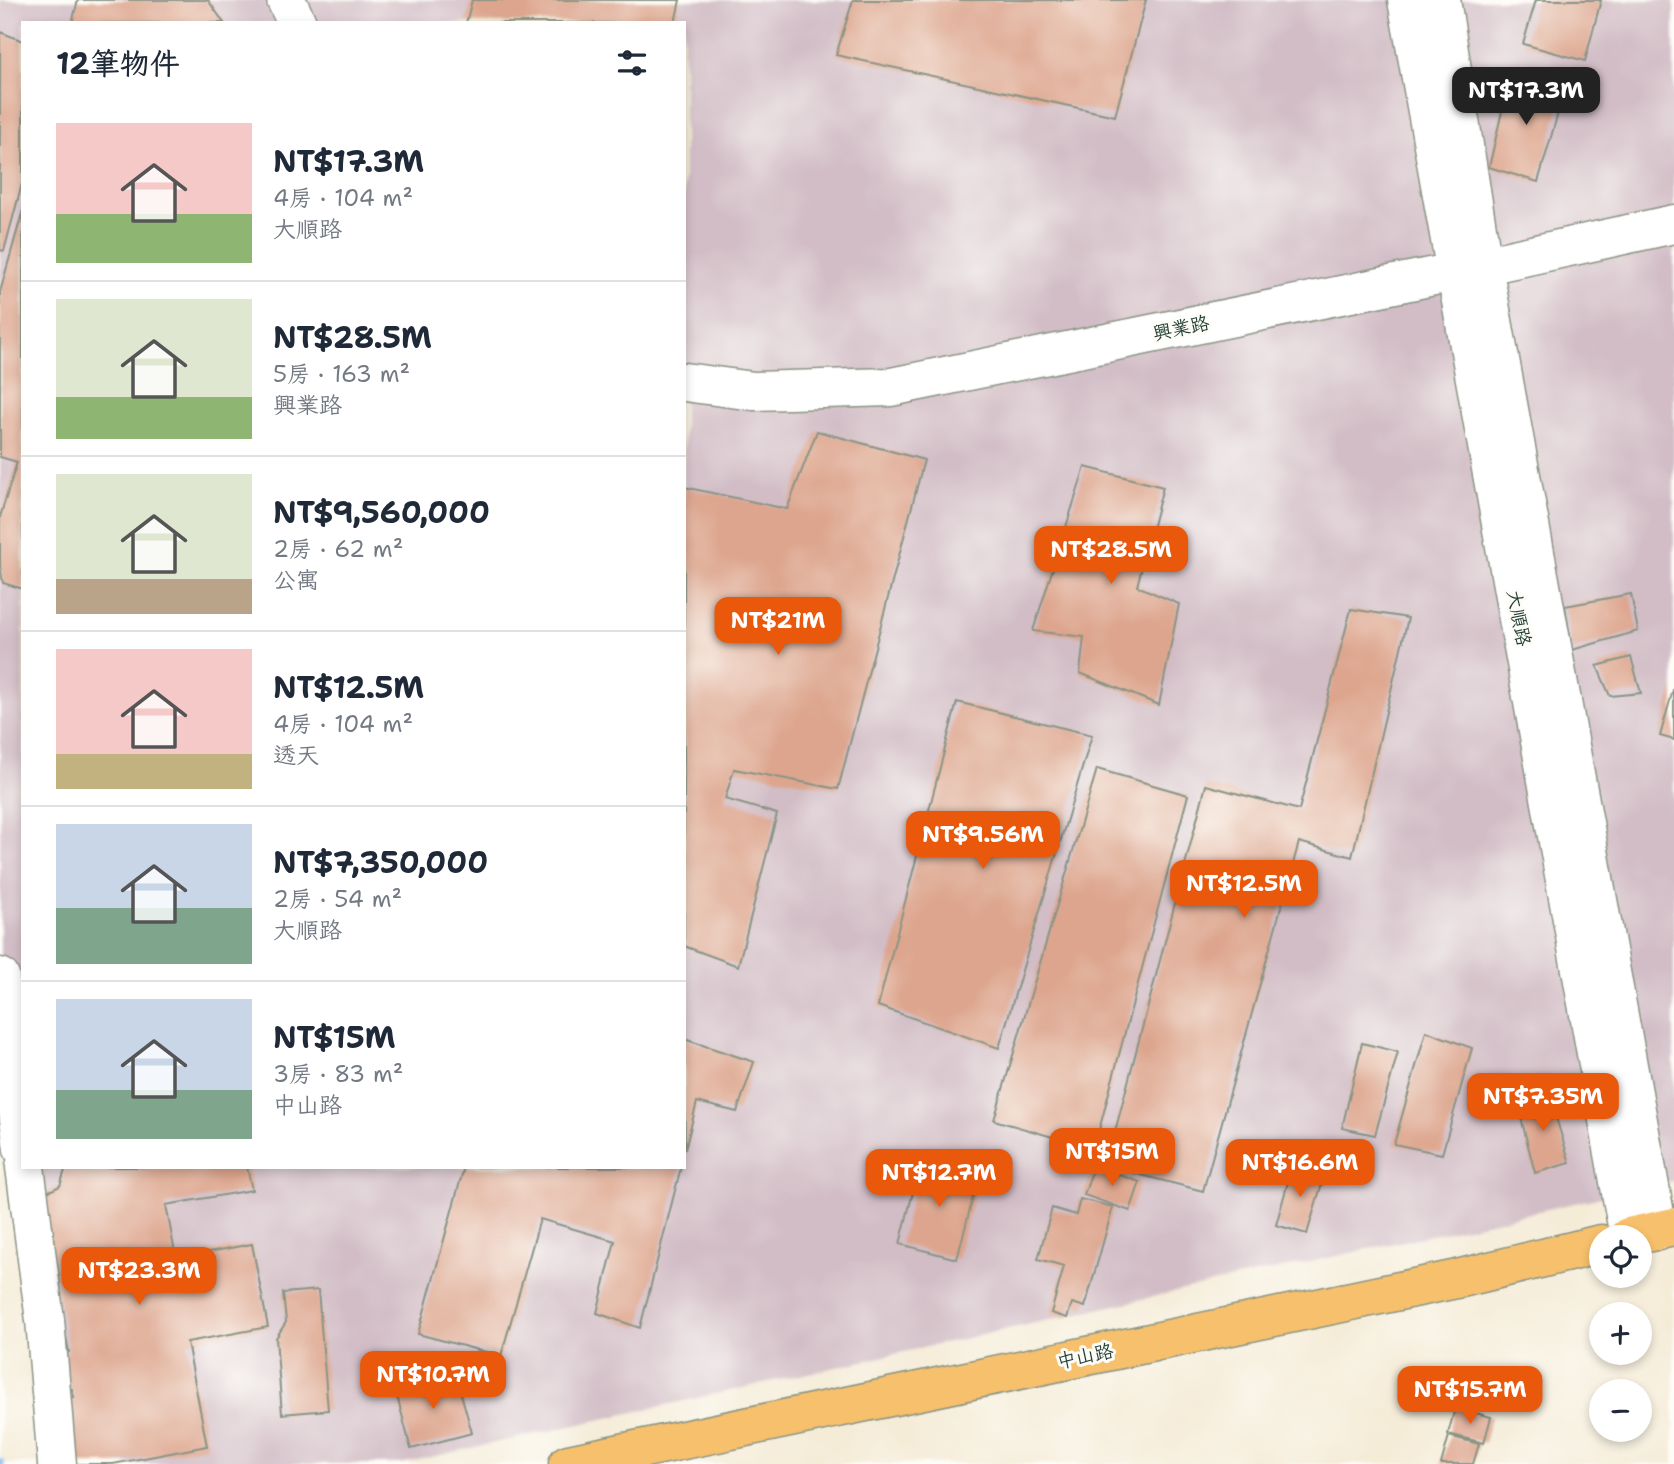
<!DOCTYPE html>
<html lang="zh-TW">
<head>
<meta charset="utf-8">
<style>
	body { margin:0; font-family:"Shantell Sans","LXGW WenKai TC",sans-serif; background:#f6f6f7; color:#1f2937; height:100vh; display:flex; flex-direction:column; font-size:26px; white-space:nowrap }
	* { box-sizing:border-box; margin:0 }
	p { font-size:23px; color:#747a83 }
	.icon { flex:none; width:38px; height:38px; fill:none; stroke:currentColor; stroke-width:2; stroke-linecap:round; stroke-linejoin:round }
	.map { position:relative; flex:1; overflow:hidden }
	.drawer { position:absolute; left:21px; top:21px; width:665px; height:1148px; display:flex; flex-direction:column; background:#fff; border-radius:0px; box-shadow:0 4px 10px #0003 }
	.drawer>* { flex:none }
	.buttons { position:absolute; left:1589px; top:1225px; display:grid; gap:14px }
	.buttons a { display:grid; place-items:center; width:63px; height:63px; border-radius:50%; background:#fff; box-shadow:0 4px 10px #0003; font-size:35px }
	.price { position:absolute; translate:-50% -60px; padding:0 16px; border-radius:14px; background:#ea580c; color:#fff; font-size:23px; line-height:46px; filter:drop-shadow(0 2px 4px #0008) }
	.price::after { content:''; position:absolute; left:50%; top:42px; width:21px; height:16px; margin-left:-10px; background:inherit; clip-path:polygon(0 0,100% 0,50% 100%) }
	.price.current { background:#222; color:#fff }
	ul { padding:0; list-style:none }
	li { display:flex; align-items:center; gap:21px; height:175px; padding:0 35px }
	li+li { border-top:2px solid #e0e1e3 }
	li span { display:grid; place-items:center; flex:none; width:196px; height:140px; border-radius:0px; color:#555 }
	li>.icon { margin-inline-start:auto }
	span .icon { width:84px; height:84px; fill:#fffc; stroke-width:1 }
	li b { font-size:30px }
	h2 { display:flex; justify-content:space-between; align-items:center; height:84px; padding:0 35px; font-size:30px }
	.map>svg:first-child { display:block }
	.industrial { fill:#d2bdc6 }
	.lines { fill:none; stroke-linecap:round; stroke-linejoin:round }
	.stream { stroke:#7db8ef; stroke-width:9 }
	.building { fill:#dda58d }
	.minor-casing { stroke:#8a9486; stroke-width:41 }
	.major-casing { stroke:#8a9486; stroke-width:41 }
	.minor { stroke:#fff; stroke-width:38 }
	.major { stroke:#f7c06c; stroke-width:38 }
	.labels { text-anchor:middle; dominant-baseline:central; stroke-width:6; stroke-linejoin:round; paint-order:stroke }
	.street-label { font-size:19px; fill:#1f3d34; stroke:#fdfcf7 }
</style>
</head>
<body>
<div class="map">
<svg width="1674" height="1464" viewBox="0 0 1674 1464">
	<rect width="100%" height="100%" fill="#fdfcf7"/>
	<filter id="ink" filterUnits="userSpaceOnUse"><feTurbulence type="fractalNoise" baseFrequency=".0143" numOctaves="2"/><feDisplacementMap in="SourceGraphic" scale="14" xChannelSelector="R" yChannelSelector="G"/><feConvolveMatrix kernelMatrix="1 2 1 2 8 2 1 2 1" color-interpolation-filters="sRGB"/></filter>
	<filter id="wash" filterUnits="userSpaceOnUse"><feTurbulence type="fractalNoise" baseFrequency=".00686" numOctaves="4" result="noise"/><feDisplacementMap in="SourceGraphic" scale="28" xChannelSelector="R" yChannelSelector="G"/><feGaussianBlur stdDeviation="1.57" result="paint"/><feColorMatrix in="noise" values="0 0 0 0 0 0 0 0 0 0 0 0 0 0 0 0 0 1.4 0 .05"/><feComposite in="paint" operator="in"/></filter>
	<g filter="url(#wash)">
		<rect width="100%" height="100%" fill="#f5ecd8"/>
		<!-- industrial -->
		<path class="industrial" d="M0 0H1674V1181L400 1464H71L25 1167H684V23H23V1153L0 1007Z"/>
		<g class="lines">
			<!-- stream -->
			<path class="stream" d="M0 1463V1464"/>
		</g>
		<g id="blocks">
			<!-- building -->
			<path class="building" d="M78 0H208L224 23H72Z
				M472 0H680L675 23H466Z
				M853 0H1146L1115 116 836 55Z
				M1536 0H1601L1585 61 1523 44Z
				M0 32 23 41V180L4 251 0 250Z
				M1510 77 1566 85 1538 182 1489 167Z
				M23 210V589L3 583 0 566V517L17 462 0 457V292Z
				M817 431 924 460 838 789 734 769 725 799 777 814 738 966 684 946V487L787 509Z
				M1085 467 1163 487 1137 586 1179 604 1159 705 1080 673 1084 637 1033 631Z
				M1631 594 1638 631 1572 650 1565 606Z
				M1351 609 1408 618 1352 857 1299 842 1203 1191 1106 1166 1206 785 1299 810Z
				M1631 657 1641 693 1610 696 1597 666Z
				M1673 690H1674V740L1660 736Z
				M957 702 1092 735 999 1048 878 1006Z
				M1097 769 1188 795 1094 1149 994 1120Z
				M1426 1031 1472 1048 1442 1154 1394 1144Z
				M684 1039 754 1062 737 1112 697 1102 685 1150Z
				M1362 1043 1398 1052 1375 1135 1342 1128Z
				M1548 1092 1570 1163 1535 1173 1517 1102Z
				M921 1160 979 1174 957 1259 900 1244Z
				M1293 1164 1325 1173 1307 1234 1276 1225Z
				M1094 1166 1140 1182 1130 1211 1084 1195Z
				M66 1167H247L252 1190 166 1205 176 1258 252 1244 268 1327 187 1342 207 1446 113 1464H62L57 1400 74 1397 72 1389 64 1390 57 1354 69 1352 39 1196 60 1186Z
				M464 1167H681L640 1328 597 1313 615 1241 540 1219 501 1356 418 1334Z
				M1080 1199 1113 1207 1085 1307 1072 1303 1067 1318 1051 1313 1064 1266 1038 1259 1052 1208 1076 1215Z
				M318 1290 328 1410 282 1414 276 1338 286 1322 283 1293Z
				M455 1372 472 1433 411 1449 395 1388Z
				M1455 1408 1491 1417 1484 1443 1448 1434Z
				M1449 1436 1479 1444 1473 1464H1441Z"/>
		</g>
	</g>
	<g filter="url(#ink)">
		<use href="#blocks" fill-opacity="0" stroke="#8a9486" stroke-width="2"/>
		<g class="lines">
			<!-- minor casing -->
			<g class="minor-casing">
				<path id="minor" d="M286 0 297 23
					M1407 0 1629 1237
					M1441 0 1483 266 1658 1231
					M684 382 754 391 891 387 1454 272 1674 224
					M0 977 23 1149
					M25 1167 45 1320 57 1464"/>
			</g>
			<!-- major casing -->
			<g class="major-casing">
				<path id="major" d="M1628 1237 1674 1227
					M568 1464 1457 1279 1601 1244"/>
			</g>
			<!-- minor -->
			<use href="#minor" class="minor"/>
			<!-- major -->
			<use href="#major" class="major"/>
		</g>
	</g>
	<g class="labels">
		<!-- street labels -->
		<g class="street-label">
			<text transform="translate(1181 328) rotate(-12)">興業路</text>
			<text transform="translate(1519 618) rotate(79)">大順路</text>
			<text transform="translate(1085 1356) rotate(-12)">中山路</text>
		</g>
	</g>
</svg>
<div class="buttons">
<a><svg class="icon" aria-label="locate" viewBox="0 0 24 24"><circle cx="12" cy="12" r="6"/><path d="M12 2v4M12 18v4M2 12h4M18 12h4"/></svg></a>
<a>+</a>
<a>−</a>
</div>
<b class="price current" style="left:1526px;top:127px">NT$17.3M</b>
<b class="price" style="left:1111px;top:586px">NT$28.5M</b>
<b class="price" style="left:778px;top:657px">NT$21M</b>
<b class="price" style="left:983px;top:871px">NT$9.56M</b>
<b class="price" style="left:1244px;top:920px">NT$12.5M</b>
<b class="price" style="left:1543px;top:1133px">NT$7.35M</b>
<b class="price" style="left:1112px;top:1188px">NT$15M</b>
<b class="price" style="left:1300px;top:1199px">NT$16.6M</b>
<b class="price" style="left:939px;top:1209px">NT$12.7M</b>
<b class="price" style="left:139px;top:1307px">NT$23.3M</b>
<b class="price" style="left:433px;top:1411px">NT$10.7M</b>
<b class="price" style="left:1470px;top:1426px">NT$15.7M</b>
<section class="drawer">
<h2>12筆物件<svg class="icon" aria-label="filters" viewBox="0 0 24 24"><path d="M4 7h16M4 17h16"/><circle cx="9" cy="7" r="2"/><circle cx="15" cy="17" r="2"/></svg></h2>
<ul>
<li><span style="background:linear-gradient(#f6c9c9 65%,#8fb573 0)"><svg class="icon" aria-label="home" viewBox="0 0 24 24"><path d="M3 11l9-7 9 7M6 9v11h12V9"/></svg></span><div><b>NT$17.3M</b><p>4房 · 104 m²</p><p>大順路</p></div></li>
<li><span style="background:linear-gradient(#dfe7d0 70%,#8fb573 0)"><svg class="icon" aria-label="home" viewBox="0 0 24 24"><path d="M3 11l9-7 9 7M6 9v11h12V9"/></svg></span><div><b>NT$28.5M</b><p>5房 · 163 m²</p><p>興業路</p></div></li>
<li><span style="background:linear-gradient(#dfe7d0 75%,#b9a48a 0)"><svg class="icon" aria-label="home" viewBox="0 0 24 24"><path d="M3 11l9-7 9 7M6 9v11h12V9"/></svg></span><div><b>NT$9,560,000</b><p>2房 · 62 m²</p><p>公寓</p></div></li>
<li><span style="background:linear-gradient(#f6c9c9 75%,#c2b280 0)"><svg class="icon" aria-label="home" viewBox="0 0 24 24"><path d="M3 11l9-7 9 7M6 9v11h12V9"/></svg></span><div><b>NT$12.5M</b><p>4房 · 104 m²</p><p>透天</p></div></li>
<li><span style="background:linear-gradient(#c9d6e8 60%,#7fa58c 0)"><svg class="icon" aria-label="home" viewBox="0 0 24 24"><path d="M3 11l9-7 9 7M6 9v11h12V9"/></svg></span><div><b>NT$7,350,000</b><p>2房 · 54 m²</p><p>大順路</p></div></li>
<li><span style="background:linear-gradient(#c9d6e8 65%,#7fa58c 0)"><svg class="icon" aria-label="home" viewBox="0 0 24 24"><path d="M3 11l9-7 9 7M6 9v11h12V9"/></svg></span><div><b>NT$15M</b><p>3房 · 83 m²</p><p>中山路</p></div></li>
</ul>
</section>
</div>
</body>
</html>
